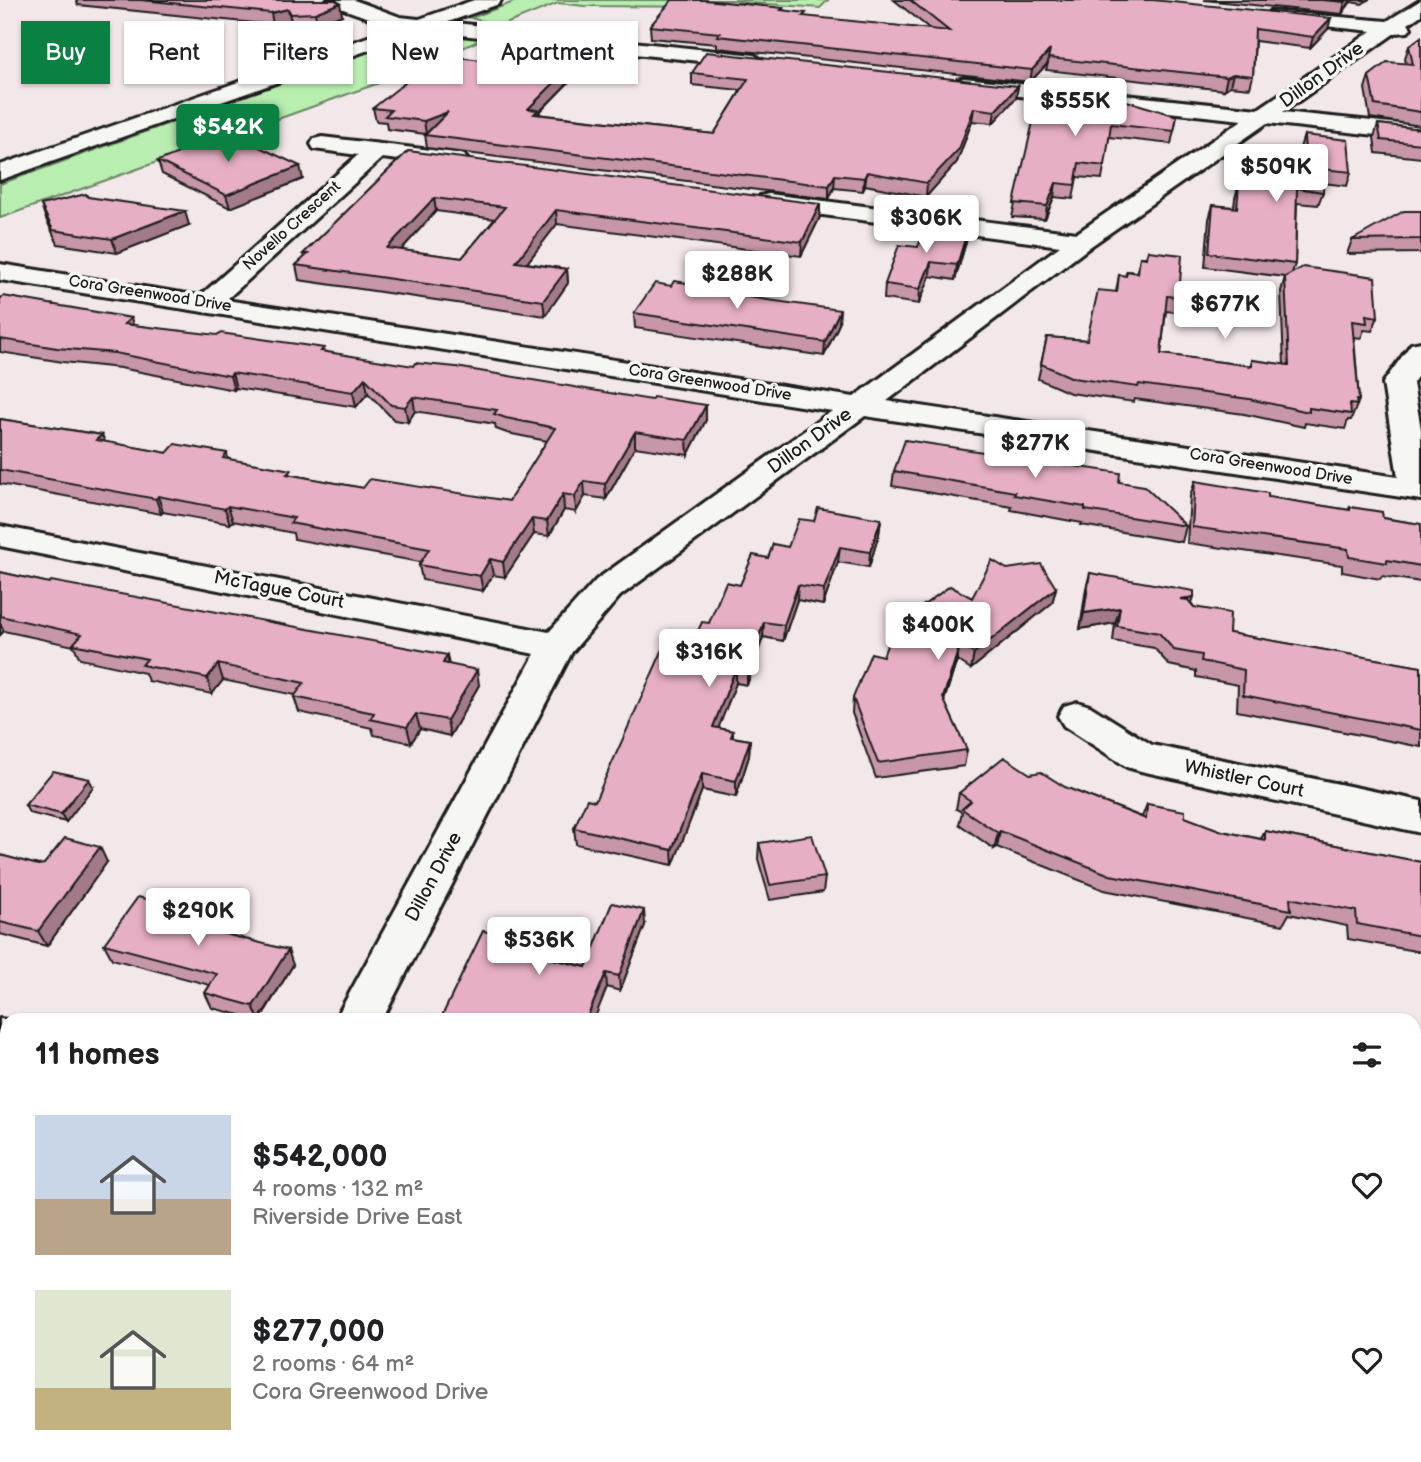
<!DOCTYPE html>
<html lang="en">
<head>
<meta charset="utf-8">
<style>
	body { margin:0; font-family:"Balsamiq Sans",sans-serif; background:#f6f6f6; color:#202124; height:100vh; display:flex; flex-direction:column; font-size:26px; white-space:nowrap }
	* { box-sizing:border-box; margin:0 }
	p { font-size:23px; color:#757577 }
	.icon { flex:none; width:38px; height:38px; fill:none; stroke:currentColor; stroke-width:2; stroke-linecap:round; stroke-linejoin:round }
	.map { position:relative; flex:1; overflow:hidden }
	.side { position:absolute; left:0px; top:1013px; width:1421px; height:450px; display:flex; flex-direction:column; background:#fff; border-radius:21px 21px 0 0; box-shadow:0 2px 5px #0004 }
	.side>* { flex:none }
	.hud { position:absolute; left:21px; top:21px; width:700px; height:63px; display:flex; gap:14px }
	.price { position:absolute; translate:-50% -60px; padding:0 16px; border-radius:7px; background:#fff; color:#222; font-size:23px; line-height:46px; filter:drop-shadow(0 2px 4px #0008) }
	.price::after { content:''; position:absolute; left:50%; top:42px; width:21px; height:16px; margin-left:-10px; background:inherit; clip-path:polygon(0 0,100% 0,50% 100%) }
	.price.current { background:#0b8043; color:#fff }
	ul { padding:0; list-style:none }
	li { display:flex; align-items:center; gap:21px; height:175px; padding:0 35px }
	li span { display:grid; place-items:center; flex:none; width:196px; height:140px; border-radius:0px; color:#555 }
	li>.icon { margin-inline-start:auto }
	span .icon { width:84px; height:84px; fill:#fffc; stroke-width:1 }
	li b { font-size:30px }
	h2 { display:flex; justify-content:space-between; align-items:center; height:84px; padding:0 35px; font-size:30px }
	.tag { padding:0 24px; border-radius:0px; background:#fff; box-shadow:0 2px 5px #0004; font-size:24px; line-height:63px }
	.tag.current { background:#0b8043; color:#fff }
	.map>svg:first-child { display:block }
	.green { fill:#b8eeaf; stroke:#6a8566; stroke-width:2 }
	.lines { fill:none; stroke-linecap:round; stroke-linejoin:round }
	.minor-casing { stroke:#1c1c1c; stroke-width:6 }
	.major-casing { stroke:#1c1c1c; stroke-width:6 }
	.minor { fill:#f6f6f2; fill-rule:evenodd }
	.major { fill:#f6f6f2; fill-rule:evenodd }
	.wall { fill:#c796a9; stroke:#1c1c1c; stroke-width:2; fill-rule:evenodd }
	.shaded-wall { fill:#a27a8a; stroke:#1c1c1c; stroke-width:2 }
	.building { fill:#e7afc5; stroke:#1c1c1c; stroke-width:2; fill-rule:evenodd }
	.labels { text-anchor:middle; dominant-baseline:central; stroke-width:7; stroke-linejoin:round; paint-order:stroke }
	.far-street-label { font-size:16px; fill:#1c1c1c; stroke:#f6f6f2 }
	.street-label { font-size:19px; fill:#1c1c1c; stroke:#f6f6f2 }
</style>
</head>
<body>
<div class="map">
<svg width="1421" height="1462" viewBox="0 0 1421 1462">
	<rect width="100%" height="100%" fill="#f3e8e9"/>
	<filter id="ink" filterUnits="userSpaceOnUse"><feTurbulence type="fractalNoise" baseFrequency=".0143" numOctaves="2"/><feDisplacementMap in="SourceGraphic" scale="14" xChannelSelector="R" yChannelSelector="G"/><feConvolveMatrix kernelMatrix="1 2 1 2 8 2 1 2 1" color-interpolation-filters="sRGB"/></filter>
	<g filter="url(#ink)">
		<!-- green -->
		<path class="green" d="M519 0H828L820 8 739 2 722 7 584 6 558 3 501 26 471 18Z
			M426 31 485 38 404 74 0 218V184Z"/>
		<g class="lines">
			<!-- minor casing -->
			<g class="minor-casing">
				<path id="minor" d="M327 0H354L400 17 754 55 764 61 754 67 397 28 329 4Z
					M1421 0V15L1408 24 1411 28 1408 32 1395 33 1283 112 1421 126V140L1267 123 1091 246 887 401 1398 477 1383 383 1411 344 1421 342V371L1413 383 1421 429V500L865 416 620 596 572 652 382 1020H335L535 654 0 546V526L549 632 596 580 832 411 0 280V264L200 296 358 155 314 149 311 144 314 139 322 137 456 153 464 155 468 160 464 165 456 167 382 158 226 300 854 397 1060 246 769 208 760 206 757 201 760 196 769 194 1077 233 1242 120 964 90 954 84 957 80 964 78 1258 109 1372 31 1277 21 1267 15 1270 11 1387 21Z
					M1077 702 1090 706 1152 745 1421 801V833L1141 771 1127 767 1064 726 1058 716 1064 706Z
					M0 1019 7 1020V1062L0 1059Z
					M1414 1404 1421 1406V1462L1400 1456H1414Z"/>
			</g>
			<!-- major casing -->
			<g class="major-casing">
				<path id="major" d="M474 0H501L499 4 0 180V165Z"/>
			</g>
			<!-- minor -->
			<use href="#minor" class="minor"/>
			<!-- major -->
			<use href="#major" class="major"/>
		</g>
		<!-- wall -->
		<path class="wall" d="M76 0H335L342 15 317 25 294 26 291 21 273 25 78 5Z
			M894 0H1153L1328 29 1310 48 1255 41 1253 76 1250 88 1230 86 1224 90 1046 70 1048 63 1030 82 717 48V44L651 38 650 26 783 8V10L805 17 930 29Z
			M1204 0H1368L1362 4 1351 2 1342 14Z
			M1421 37V126L1370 118 1365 88 1369 76 1406 64 1405 58 1409 46Z
			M692 73 1018 86 1016 98 993 123 972 121 957 162 926 197 865 185 863 191 834 188 829 199 427 148 425 134 387 129 386 122 376 121 373 108 568 83 538 114 714 134 741 90 692 85Z
			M1041 88 1177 116 1171 144 1109 137 1102 179 1077 177 1073 199 1054 197 1045 219 1012 217Z
			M1378 124 1421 129V158L1376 153 1374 137Z
			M1304 135 1351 172 1347 186 1323 183V192L1318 205 1297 203 1295 264 1292 273 1378 317 1372 331 1364 330 1361 338 1354 337 1359 400 1351 420H1348L1345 429 1305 423 1304 427 1244 414 1135 399 1134 402 1070 393 1038 379 1047 337 1087 340 1116 292 1119 275 1125 276 1127 271 1137 272 1140 257H1146L1148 251 1179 297 1175 312 1166 311 1161 354 1251 366 1252 360 1284 365 1281 291 1285 277 1205 267 1209 219 1213 205 1234 207 1235 198 1239 184 1260 187V178L1264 164 1283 167 1287 150 1300 152V148Z
			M408 151 820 217 801 256 557 224 527 263 567 269 568 283 545 316 299 280 296 265 304 258 303 254ZM436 211 495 219 462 258 401 250Z
			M158 161 303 179 230 208 162 174Z
			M88 197 189 225 117 253 58 244 46 219 41 205Z
			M1421 211V253L1347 254 1352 240Z
			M966 242 955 280 930 276 919 304 884 299 885 284 918 247Z
			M741 293V296L839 324 824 356 635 328 634 313Z
			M0 299 133 325 325 352 706 420 688 455 635 447 606 499 585 496 576 512 564 510 549 536 534 534 505 577 493 575 483 591 422 580 419 565 420 562 294 539 293 533 233 521 230 524 163 512 161 514 0 484V419L102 435 105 442 167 453H227L228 459 292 475 363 488 509 501 547 441 507 433 496 429 495 424 415 411 408 422 394 420 368 393 356 407 236 388 234 390 120 368 63 362 0 352Z
			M894 471 1119 482 1186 526 1182 542 1081 525 1082 523 1011 510 1012 507 892 486Z
			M1195 481 1268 497 1348 510 1350 507 1383 518 1421 524V582L1382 576 1380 579 1342 572V565L1187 543 1190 496Z
			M881 519 879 534 869 567 838 562 823 605 797 600 783 641 763 637 747 685 736 683 718 728 733 731V737L750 740 749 756 736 797 702 790 673 865 576 844 574 828 595 801 693 642 740 585 768 558 788 547 814 521Z
			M1007 569 1056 588 1052 603 971 669 957 660 944 701 967 750 964 766 876 778 852 713 853 698 883 656 972 598Z
			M0 572 49 583 449 664 479 685 450 736 420 729 411 743 374 735 372 728 299 712 294 697 295 695 223 680 212 694 148 681 145 673 80 659 74 646 4 631 0 635Z
			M1090 573 1192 604 1194 607 1229 633 1421 667V747L1237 711 1238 685 1196 677V671L1169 665 1154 648 1113 641 1115 623 1080 629 1086 588Z
			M1030 774 1142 817 1147 804 1222 831 1261 839 1265 831 1421 862V952L1348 939 1347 926 1289 914 1283 925 1104 890 997 847 994 849 959 824 962 812 956 809 959 793Z
			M93 787 66 822 29 813 25 805Z
			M759 843 825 877 823 892 770 900 758 859Z
			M0 855 38 865 107 862 47 946 0 934Z
			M645 925 620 991 607 987 440 1020 519 950 586 967Z
			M220 931V932L293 965 260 1020 212 1008 205 993 210 985 112 959 104 944Z
			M1421 1151V1267L1414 1265V1215L1419 1216 1414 1160Z
			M0 1224 4 1230 7 1231V1318L0 1316Z
			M462 1456H806L805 1462H480Z"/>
		<!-- shaded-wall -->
		<path class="shaded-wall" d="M1347 0H1351L1342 14 1345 2Z
			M340 3 342 15 317 25 315 13Z
			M288 9 291 21 273 25 271 13Z
			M1331 18 1328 29 1310 48 1313 37Z
			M1050 50 1048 63 1030 82 1032 70Z
			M567 70 568 83 538 113 539 123 528 109Z
			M1233 74 1230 86 1224 90 1227 77Z
			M1018 86 1016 98 993 123 995 111Z
			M974 108 972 121 957 162 926 197 927 183Z
			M448 112 426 134 424 121Z
			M300 166 303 179 230 208 226 195Z
			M867 172 865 185 863 191 864 178Z
			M835 175 834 188 829 199V186Z
			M1056 183 1054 197 1045 219 1047 206Z
			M434 198 436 211 390 262 387 248Z
			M820 204V217L801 256 802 242Z
			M556 210 557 224 517 276 516 262Z
			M185 211 189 225 117 253 112 239Z
			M968 229 966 242 955 280 957 265Z
			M931 262 930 276 919 304 920 289Z
			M567 269 568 283 545 316 543 301Z
			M840 310 839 324 824 356 825 342Z
			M131 318 136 333 124 324Z
			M232 373 236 388 234 390 230 376Z
			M365 378 368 393 356 407 353 392Z
			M413 397 415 411 408 422 405 407Z
			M706 405V420L688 455 687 440Z
			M635 432V447L606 499 605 484Z
			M102 435 108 450 96 440Z
			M584 481 585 496 576 512 575 496Z
			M563 494 564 510 549 536 547 521Z
			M158 496 163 512 161 514 156 499Z
			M228 506 233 521 230 524 225 509Z
			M532 519 534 534 505 577 503 562Z
			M881 519 879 534 869 567 870 552Z
			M840 547 838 562 823 605 824 589Z
			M490 559 493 575 483 591 480 576Z
			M798 585 797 600 783 641 784 625Z
			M1056 588 1052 603 971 669 974 653Z
			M1194 597 1189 612 1180 599Z
			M1120 608 1115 623 1080 629 1084 613Z
			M764 622 763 637 747 685V670Z
			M0 623 4 631 0 635Z
			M960 644 957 660 940 713 943 698Z
			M447 655 450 671 443 663Z
			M218 664 223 680 212 694 207 678Z
			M736 668V683L713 742V727Z
			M477 670 479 685 450 736 447 720Z
			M416 714 420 729 411 743 407 727Z
			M750 740 749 756 736 797V781Z
			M702 774V790L673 865 672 850Z
			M89 779 93 787 66 822 61 814Z
			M1000 831 997 847 994 849 998 833Z
			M100 847 107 862 47 946 38 931Z
			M644 910 645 925 620 991 619 976Z
			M214 916 220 931 212 944 206 929Z
			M517 938 519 953 512 949Z
			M288 950 293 965 259 1020 253 1006Z
			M606 973 607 987 594 1020H586Z
			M241 1456H259L256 1462H238Z"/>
		<!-- building -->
		<path class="building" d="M141 0H335L340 3 315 13 291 14 288 9 271 13Z
			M672 0H705L783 8 781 10 806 13 803 16 949 31 910 0H1153L1331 18 1313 37 1255 29 1253 76 1233 74 1227 77 1048 58 1050 50 1032 70 717 36 720 33 650 26Z
			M1322 0H1347L1345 2Z
			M1421 37V112L1375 105 1369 76 1387 62 1413 64 1409 46Z
			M706 52 1018 86 995 111 974 108 959 149 927 183 867 172 864 178 835 175 829 186 425 135 448 112 424 121 385 116 391 110 373 108 440 55 567 70 528 109 538 110 534 114 714 134 748 79 692 73Z
			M1041 88 1107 95 1177 116 1174 131 1111 124 1105 166 1079 163 1075 185 1056 183 1047 206 1014 203Z
			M1378 124 1421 129V144L1381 140Z
			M229 133 300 166 226 195 158 161Z
			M1304 135 1348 140 1351 172 1323 169V192L1297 188 1295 264 1209 253 1213 205 1237 208 1239 184 1262 187 1264 164 1287 167V150L1305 152Z
			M408 151 820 204 802 242 556 210 516 262 567 269 543 301 296 265 308 254H303ZM434 198 505 207 462 258 387 248Z
			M86 194 88 197 185 211 112 239 53 230 41 205Z
			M1404 211H1421V239L1352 240Z
			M927 223 968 229 957 265 931 262 920 289 885 284 899 245 918 247Z
			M1148 251 1182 255 1179 297 1167 296 1161 354 1252 366V360L1289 365 1285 277 1303 267 1375 277 1378 317 1366 315 1367 323 1352 321 1359 400H1356L1357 405 1350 404 1351 414 1309 408V412L1249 399 1139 384 1138 387 1073 378 1041 364 1047 337 1087 340 1098 290 1117 292 1119 275 1126 276 1127 271 1138 273 1140 257 1147 258Z
			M674 281 727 289 741 293 740 296 840 310 825 342 634 313 655 283 671 286Z
			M3 296 131 318 124 324 217 335 220 333 324 348 321 351 413 366 415 363 456 367 651 400 653 397 706 405 687 440 635 432 605 484 584 481 575 496 563 494 547 521 532 519 503 562 490 559 480 576 419 565 429 549 290 523 294 518 228 506 225 509 158 496 156 499 0 470V419L102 435 96 440 167 453 175 444 227 453 223 458 291 470 287 474 363 488 370 479 509 501 555 428 506 418 494 414 497 410 413 397 405 407 391 405 365 378 353 392 232 373 230 376 115 353 57 348 0 339V299Z
			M905 440 1120 473 1119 482 1144 486 1186 526 1085 510V507L1014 495 1015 492 894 471Z
			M1195 481 1268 493V497L1350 510V507L1382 512 1383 518 1421 524V566L1387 560V563L1349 557 1348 549 1192 527Z
			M818 508 881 519 870 552 840 547 824 589 798 585 784 625 764 622 747 670 736 668 713 727 733 731 731 737 750 740 736 781 702 774 672 850 574 828 587 799 595 801 668 638 693 642 702 622 709 623 726 582 740 585 753 555 768 558 773 544 788 547 799 519 814 521Z
			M992 560 1007 569 1041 564 1056 588 974 653 960 644 943 698 967 750 878 763 853 698 871 653 883 656 894 627 950 586 972 598Z
			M0 572 49 583 51 581 447 655 443 663 477 670 447 720 416 714 407 727 370 719 374 713 294 697 304 683 218 664 207 678 142 665 147 659 73 644 82 634 0 616Z
			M1090 573 1194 591V597L1180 599 1188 600 1194 607 1230 613 1229 633 1421 667V730L1243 695 1244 670 1201 661 1202 655 1174 650 1159 633 1117 626 1120 608 1084 613Z
			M1004 757 1030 774 1041 772 1065 787 1146 819 1147 804 1185 811V817L1222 831 1265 840V831L1421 862V936L1357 924 1356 911 1290 898 1291 910 1110 875 1000 831 998 833 962 809 971 801 959 793Z
			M53 771 89 779 61 814 25 805Z
			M812 835 825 877 770 885 759 843Z
			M65 838 100 847 38 931 0 922V855L38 865 44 864Z
			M138 897 214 916 206 929 288 950 253 1006 205 993 217 974 104 944Z
			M612 903 644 910 619 976 606 973 586 1020H440L483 931 517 938 512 949 586 967Z
			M1414 1215 1421 1216V1251L1414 1250Z
			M0 1229 7 1231V1310L0 1308Z
			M0 1429 7 1432V1456H241L238 1462H0Z
			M496 1456H806L805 1462H494Z"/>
	</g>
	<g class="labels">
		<!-- far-street labels -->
		<g class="far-street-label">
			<text transform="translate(292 226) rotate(-42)">Novello Crescent</text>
			<text transform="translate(150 294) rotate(9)">Cora Greenwood Drive</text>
			<text transform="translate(710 383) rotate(9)">Cora Greenwood Drive</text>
			<text transform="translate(1271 467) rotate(9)">Cora Greenwood Drive</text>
		</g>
		<!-- street labels -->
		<g class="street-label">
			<text transform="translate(1322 75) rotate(-36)">Dillon Drive</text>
			<text transform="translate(810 441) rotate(-36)">Dillon Drive</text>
			<text transform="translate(279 590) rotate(11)">McTague Court</text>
			<text transform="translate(1244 779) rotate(12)">Whistler Court</text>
			<text transform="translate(434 877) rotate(-62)">Dillon Drive</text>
		</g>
	</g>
</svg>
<b class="price" style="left:1075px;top:138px">$555K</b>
<b class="price current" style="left:228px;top:164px">$542K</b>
<b class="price" style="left:1276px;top:204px">$509K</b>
<b class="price" style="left:926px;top:255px">$306K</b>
<b class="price" style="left:737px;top:311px">$288K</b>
<b class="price" style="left:1225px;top:341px">$677K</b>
<b class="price" style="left:1035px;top:480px">$277K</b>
<b class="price" style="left:938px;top:662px">$400K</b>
<b class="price" style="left:709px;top:689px">$316K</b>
<b class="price" style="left:198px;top:948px">$290K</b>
<b class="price" style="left:539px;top:977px">$536K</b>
<div class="hud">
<a class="tag current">Buy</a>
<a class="tag">Rent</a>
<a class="tag">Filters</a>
<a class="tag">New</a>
<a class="tag">Apartment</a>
</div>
<section class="side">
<h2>11 homes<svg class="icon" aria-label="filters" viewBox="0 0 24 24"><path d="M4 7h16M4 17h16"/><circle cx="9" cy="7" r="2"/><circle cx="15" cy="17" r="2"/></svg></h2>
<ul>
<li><span style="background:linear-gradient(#c9d6e8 60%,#b9a48a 0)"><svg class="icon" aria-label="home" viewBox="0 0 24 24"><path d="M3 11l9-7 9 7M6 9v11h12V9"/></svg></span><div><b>$542,000</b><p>4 rooms · 132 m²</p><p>Riverside Drive East</p></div><svg class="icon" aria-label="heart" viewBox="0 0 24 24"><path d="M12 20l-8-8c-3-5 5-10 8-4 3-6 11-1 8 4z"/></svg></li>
<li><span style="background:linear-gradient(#dfe7d0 70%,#c2b280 0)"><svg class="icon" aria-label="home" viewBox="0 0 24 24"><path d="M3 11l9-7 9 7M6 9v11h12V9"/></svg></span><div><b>$277,000</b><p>2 rooms · 64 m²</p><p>Cora Greenwood Drive</p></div><svg class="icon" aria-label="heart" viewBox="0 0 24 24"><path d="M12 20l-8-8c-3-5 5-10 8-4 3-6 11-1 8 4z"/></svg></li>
</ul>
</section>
</div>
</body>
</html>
